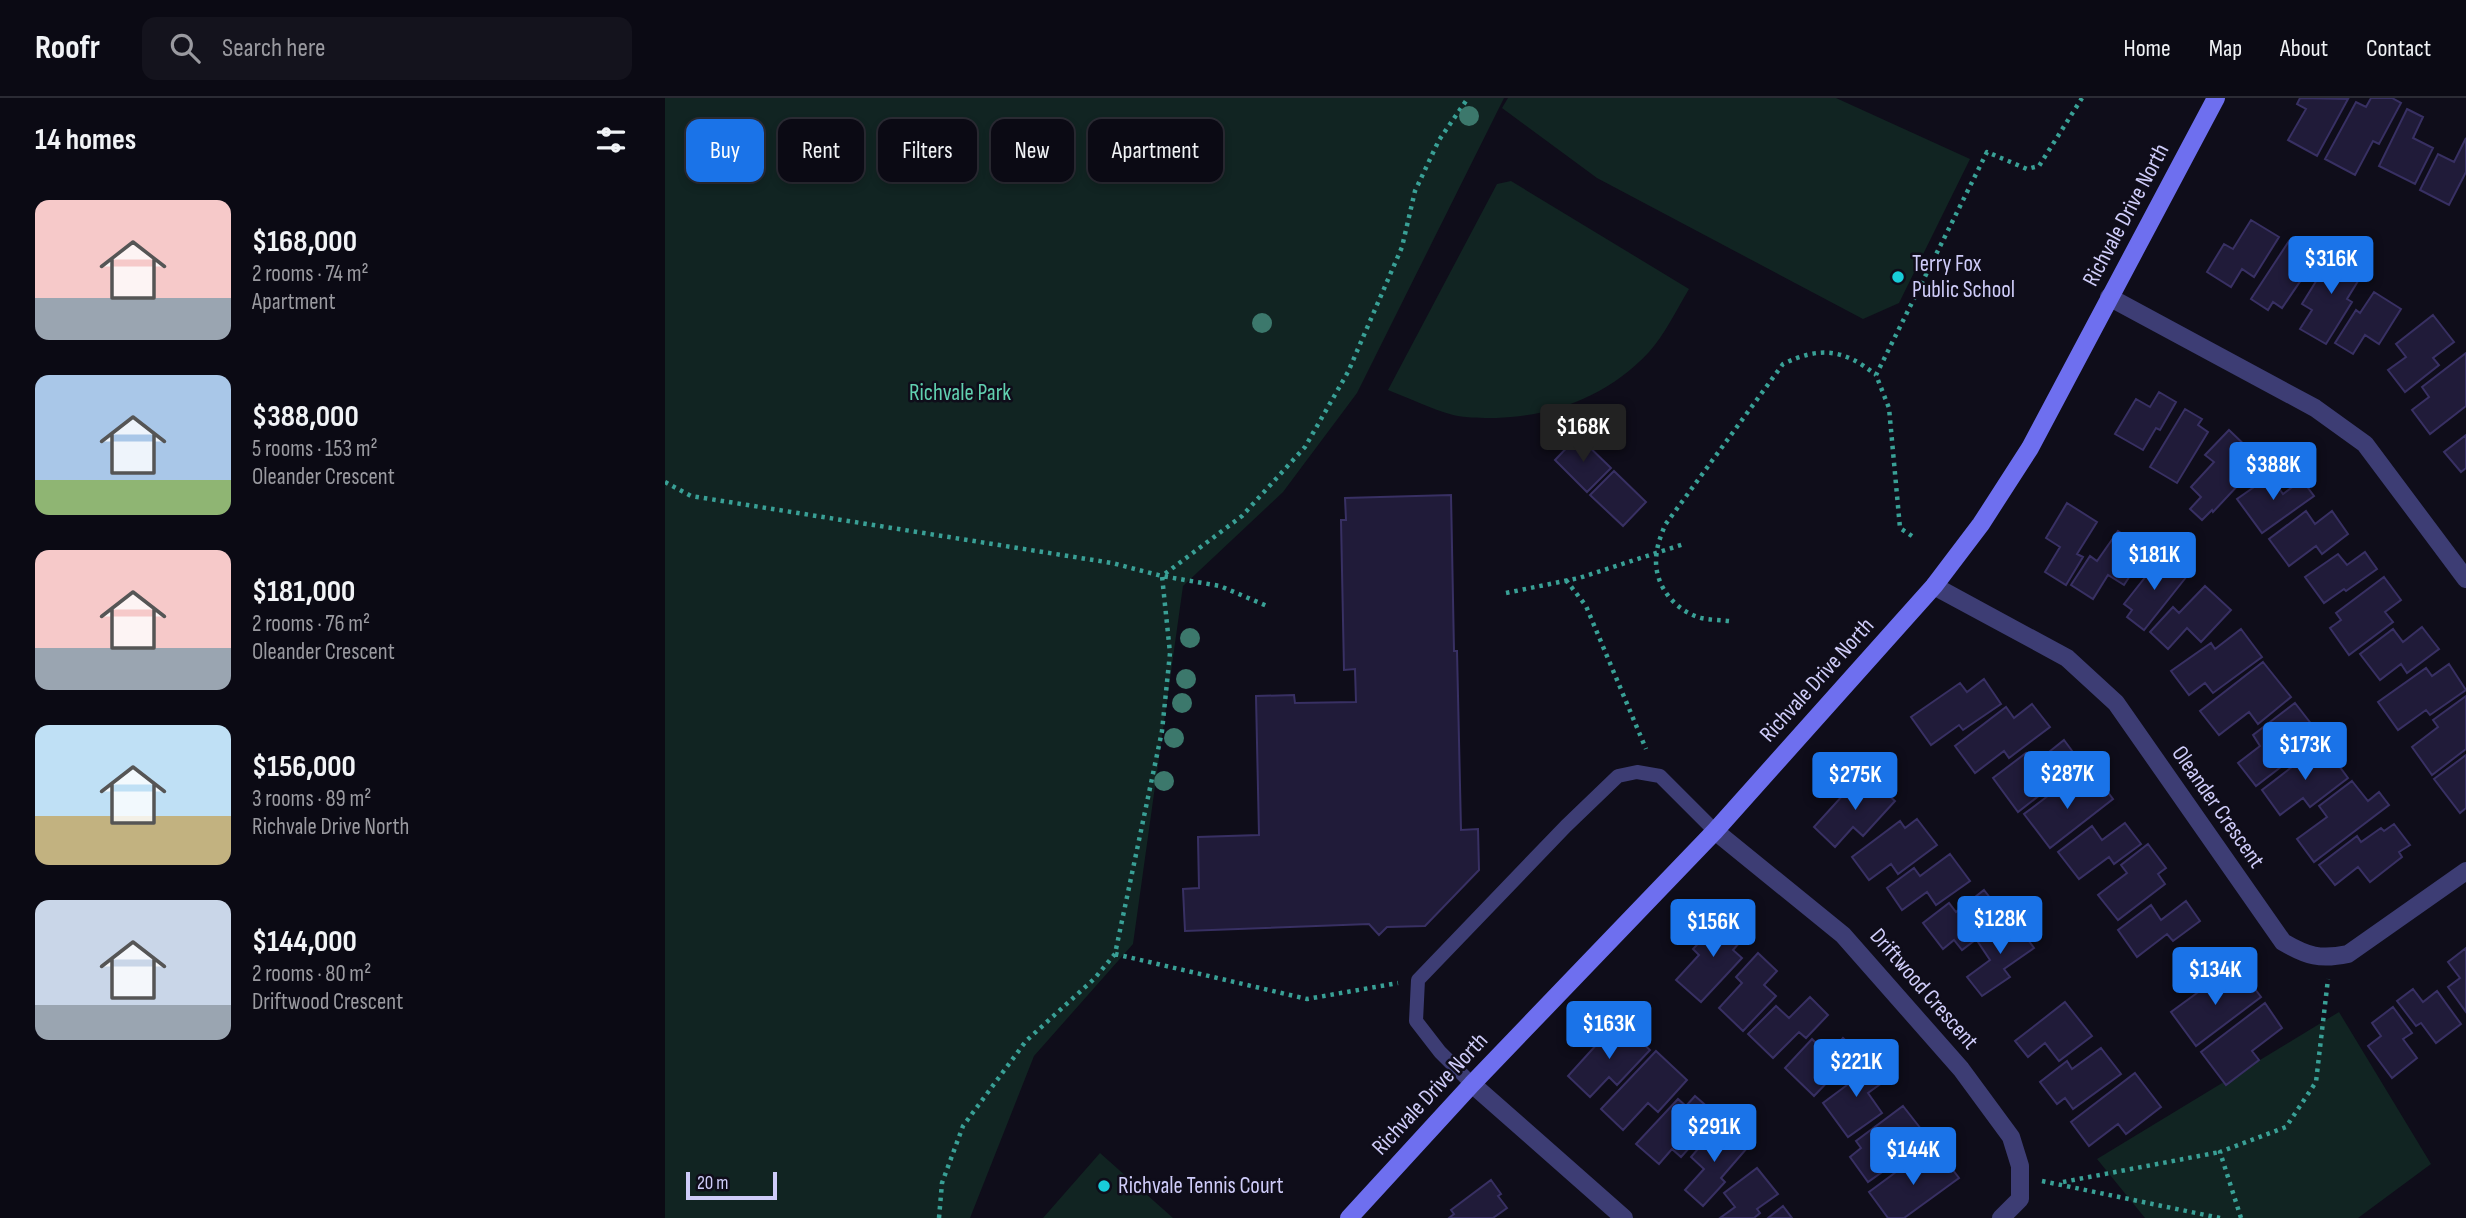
<!DOCTYPE html>
<html lang="en">
<head>
<meta charset="utf-8">
<style>
	body { margin:0; font-family:"Sofia Sans Condensed",sans-serif; background:#14131d; color:#f1f3f6; height:100vh; display:flex; flex-direction:column; font-size:26px; white-space:nowrap }
	* { box-sizing:border-box; margin:0 }
	p { font-size:23px; color:#9a9aa0 }
	.icon { flex:none; width:38px; height:38px; fill:none; stroke:currentColor; stroke-width:2; stroke-linecap:round; stroke-linejoin:round }
	.map { position:relative; flex:1; overflow:hidden }
	.sheet { display:flex; flex-direction:column; background:#0b0a14; width:665px }
	.sheet>* { flex:none }
	.top-card { position:absolute; left:21px; top:21px; width:665px; height:63px; display:flex; gap:14px }
	.scale { position:absolute; left:21px; bottom:18px; width:91px; box-sizing:border-box; padding-left:7px; border:4px solid #cfccf9; border-top:0; font-size:19px; line-height:24px; white-space:nowrap; color:#cfccf9; -webkit-text-stroke:5px #0f0d1a; paint-order:stroke }
	.price { position:absolute; translate:-50% -60px; padding:0 16px; border-radius:7px; background:#1a73e8; color:#fff; font-size:23px; line-height:46px; filter:drop-shadow(0 2px 4px #0008) }
	.price::after { content:''; position:absolute; left:50%; top:42px; width:21px; height:16px; margin-left:-10px; background:inherit; clip-path:polygon(0 0,100% 0,50% 100%) }
	.price.active { background:#222; color:#fff }
	ul { padding:0; list-style:none }
	li { display:flex; align-items:center; gap:21px; height:175px; padding:0 35px }
	li span { display:grid; place-items:center; flex:none; width:196px; height:140px; border-radius:14px; color:#555 }
	li>.icon { margin-inline-start:auto }
	span .icon { width:84px; height:84px; fill:#fffc; stroke-width:1 }
	li b { font-size:30px }
	h2 { display:flex; justify-content:space-between; align-items:center; height:84px; padding:0 35px; font-size:30px }
	.pill { padding:0 24px; border-radius:14px; background:#0b0a14; box-shadow:0 4px 10px #0003,0 0 0 2px #2b2b34; font-size:24px; line-height:63px }
	.pill.active { background:#1a73e8; color:#fff }
	header { display:flex; align-items:center; gap:42px; box-sizing:border-box; height:98px; padding:0 35px; background:#0b0a14; border-bottom:2px solid #2b2b34 }
	header strong { font-size:33px }
	nav { display:flex; gap:38px; margin-inline-start:auto; font-size:24px }
	.search { width:490px; height:63px; background:#14131d; display:flex; align-items:center; gap:18px; box-sizing:border-box; padding:0 24px; border-radius:14px; color:#9a9aa0; font-size:26px }
	main { display:flex; flex:1; min-height:0 }
	.map>svg:first-child { display:block }
	.green { fill:#112422 }
	.building { fill:#201b39; stroke:#383063; stroke-width:2 }
	.lines { fill:none; stroke-linecap:round; stroke-linejoin:round }
	.path { stroke:#39a096; stroke-width:4.5; stroke-dasharray:3.5 5; stroke-linecap:butt }
	.lane { stroke:#3d3d74; stroke-width:14 }
	.street { stroke:#3d3d74; stroke-width:18 }
	.secondary { stroke:#6e6fef; stroke-width:18 }
	.tree { fill:#3c786c }
	.poi-dot { fill:#18cdd9; stroke:#0f0d1a; stroke-width:2.5 }
	.labels { text-anchor:middle; dominant-baseline:central; stroke-width:5; stroke-linejoin:round; paint-order:stroke }
	.street-label { font-size:23px; fill:#cfccf9; stroke:#0f0d1a }
	.poi-label { font-size:23px; fill:#cfccf9; stroke:#0f0d1a; text-anchor:start }
	.park-label { font-size:23px; fill:#61d0b0; stroke:#0f0d1a }
</style>
</head>
<body>
<header>
<strong>Roofr</strong>
<div class="search"><svg class="icon" aria-label="search" viewBox="0 0 24 24"><circle cx="10" cy="10" r="6"/><path d="M15 15l6 6"/></svg>Search here</div>
<nav><a>Home</a><a>Map</a><a>About</a><a>Contact</a></nav>
</header>
<main>
<section class="sheet">
<h2>14 homes<svg class="icon" aria-label="filters" viewBox="0 0 24 24"><path d="M4 7h16M4 17h16"/><circle cx="9" cy="7" r="2"/><circle cx="15" cy="17" r="2"/></svg></h2>
<ul>
<li><span style="background:linear-gradient(#f6c9c9 70%,#9aa5b1 0)"><svg class="icon" aria-label="home" viewBox="0 0 24 24"><path d="M3 11l9-7 9 7M6 9v11h12V9"/></svg></span><div><b>$168,000</b><p>2 rooms · 74 m²</p><p>Apartment</p></div></li>
<li><span style="background:linear-gradient(#a9c7e8 75%,#8fb573 0)"><svg class="icon" aria-label="home" viewBox="0 0 24 24"><path d="M3 11l9-7 9 7M6 9v11h12V9"/></svg></span><div><b>$388,000</b><p>5 rooms · 153 m²</p><p>Oleander Crescent</p></div></li>
<li><span style="background:linear-gradient(#f6c9c9 70%,#9aa5b1 0)"><svg class="icon" aria-label="home" viewBox="0 0 24 24"><path d="M3 11l9-7 9 7M6 9v11h12V9"/></svg></span><div><b>$181,000</b><p>2 rooms · 76 m²</p><p>Oleander Crescent</p></div></li>
<li><span style="background:linear-gradient(#bfe0f5 65%,#c2b280 0)"><svg class="icon" aria-label="home" viewBox="0 0 24 24"><path d="M3 11l9-7 9 7M6 9v11h12V9"/></svg></span><div><b>$156,000</b><p>3 rooms · 89 m²</p><p>Richvale Drive North</p></div></li>
<li><span style="background:linear-gradient(#c9d6e8 75%,#9aa5b1 0)"><svg class="icon" aria-label="home" viewBox="0 0 24 24"><path d="M3 11l9-7 9 7M6 9v11h12V9"/></svg></span><div><b>$144,000</b><p>2 rooms · 80 m²</p><p>Driftwood Crescent</p></div></li>
</ul>
</section>
<div class="map">
<svg width="1801" height="1120" viewBox="0 0 1801 1120">
	<rect width="100%" height="100%" fill="#0f0d1a"/>
	<!-- green -->
	<path class="green" d="M0 0H839L692 295 618 394 518 488 468 846 369 958 305 1120H0Z
		M843 0H1171L1305 61 1234 205 1198 221 932 80 837 10Z
		M846 83 1024 191C1012 211 1000 236 984 254 943 298 889 318 831 320 817 320 801 320 788 317 766 311 744 300 723 292L832 86Z
		M1674 914 1766 1066 1693 1120H1480L1432 1061Z
		M435 1055 508 1120H378Z"/>
	<!-- building -->
	<path class="building" d="M1635 0 1683 1 1652 58 1623 42 1641 11 1632 6Z
		M1706 0H1727L1736 5 1714 46 1708 43 1690 77 1660 61 1691 4 1701 9Z
		M1742 11 1758 19 1748 40 1768 50 1750 86 1714 68Z
		M1801 40V74L1784 107 1755 92 1773 56 1789 64Z
		M1586 122 1614 139 1589 179 1577 171 1566 189 1542 174 1559 146 1568 151Z
		M1624 143 1651 160 1617 210 1608 204 1603 212 1586 201Z
		M1671 151 1701 170 1682 201 1687 204 1661 246 1635 231 1647 212 1637 206Z
		M1709 194 1736 211 1714 246 1700 237 1688 256 1670 245 1691 212 1695 215Z
		M1768 217 1789 244 1768 260 1774 267 1740 294 1723 272 1741 259 1731 246Z
		M1801 255V308L1765 336 1747 312 1764 299 1757 289Z
		M1494 294 1511 304 1495 332 1491 330 1478 352 1450 336 1471 301 1485 309Z
		M1520 311 1537 321 1533 327 1543 334 1512 385 1485 369Z
		M1564 332 1587 354 1581 360 1590 369 1548 414 1547 412 1537 422 1525 411 1536 399 1526 389 1549 364 1540 357Z
		M1801 337V370L1796 374 1779 354Z
		M913 338 946 370 922 394 890 362Z
		M949 373 981 404 958 428 925 397Z
		M1605 378 1618 396 1637 382 1649 398 1597 435 1572 401Z
		M786 397 789 553H792L796 732 813 731 814 772 760 828 722 829 714 837 704 826 520 833 518 791 534 790 533 739 594 737 591 598 629 597 630 605 691 604 690 571 679 572 676 422H681L680 400Z
		M1402 405 1432 424 1412 456 1418 459 1401 487 1380 474 1395 449 1381 440Z
		M1641 413 1650 426 1667 413 1683 436 1657 456 1651 448 1624 468 1604 441Z
		M1453 433 1482 452 1459 487 1443 477 1428 501 1406 487 1425 458 1432 463Z
		M1700 454 1712 471 1681 493 1679 491 1659 505 1640 479 1673 456 1682 467Z
		M1497 458 1522 478 1479 532 1462 519 1467 512 1459 506Z
		M1719 479 1736 502 1720 514 1728 524 1684 557 1665 530 1676 522 1671 515Z
		M1540 488 1566 512 1536 544 1522 530 1503 551 1485 534 1508 509 1514 515Z
		M1757 529 1774 551 1742 575 1736 566 1715 582 1695 556 1728 531 1738 544Z
		M1576 531 1597 559 1548 595 1540 585 1524 597 1506 573 1546 545 1550 551Z
		M1598 564 1626 599 1593 626 1584 614 1554 637 1535 613Z
		M1784 566 1801 592 1765 617 1761 612 1733 632 1713 604 1761 570 1767 578Z
		M1319 581 1336 606 1298 632 1294 627 1266 647 1246 619 1295 585 1302 594Z
		M1801 598V651L1767 677 1747 649 1773 629 1768 622Z
		M1630 605 1651 632 1624 653 1629 659 1591 688 1573 665 1595 648 1588 637Z
		M1367 606 1385 629 1344 660 1339 653 1310 675 1290 648 1341 609 1349 620Z
		M1399 642 1416 665 1353 714 1328 680 1361 655 1369 666Z
		M1663 653 1683 680 1645 709 1638 700 1615 717 1597 692 1645 655 1651 662Z
		M1801 657V710L1795 715 1769 681Z
		M1430 677 1448 701 1385 750 1359 716 1392 691 1399 701Z
		M1205 681 1230 703 1198 738 1188 729 1170 749 1149 729 1189 685 1196 692Z
		M1687 683 1703 703 1714 694 1724 707 1649 764 1632 741 1662 719 1654 708Z
		M1252 721 1272 747 1233 776 1226 766 1204 782 1187 759 1235 723 1240 730Z
		M1460 725 1476 746 1449 766 1444 759 1414 781 1393 754 1427 728 1437 742Z
		M1729 726 1745 747 1734 754 1737 759 1705 784 1693 769 1670 787 1654 767 1692 738 1696 744 1716 730 1719 733Z
		M1483 746 1501 770 1493 776 1500 786 1453 822 1433 797 1462 775 1456 767Z
		M1285 756 1305 783 1271 807 1262 794 1237 812 1222 790 1249 770 1255 778Z
		M1319 792 1340 819 1297 852 1289 842 1278 851 1258 825 1284 805 1291 814Z
		M1521 803 1535 823 1508 843 1502 836 1472 859 1453 832 1486 807 1496 822Z
		M1060 817 1081 837 1068 852 1077 860 1036 904 1011 882 1034 857 1028 851Z
		M1347 820 1369 850 1339 871 1345 879 1317 898 1302 879 1325 862 1313 844Z
		M1801 850V914L1783 889 1795 880 1783 864Z
		M1093 855 1112 873 1099 887 1111 898 1078 933 1054 910 1077 885 1071 879Z
		M1578 875 1596 899 1531 948 1506 914 1554 879 1560 887Z
		M1748 891 1758 904 1772 893 1796 926 1771 945 1756 925 1751 928 1732 903Z
		M1145 899 1163 917 1141 940 1134 934 1108 960 1083 936 1111 908 1124 920Z
		M1400 904 1427 938 1394 963 1380 945 1363 959 1350 943Z
		M1600 905 1617 930 1587 953 1594 962 1561 987 1536 954Z
		M1728 909 1747 935 1738 941 1752 960 1727 980 1703 948 1716 938 1707 925Z
		M960 929 985 952 952 987 944 979 925 999 903 978 944 933 951 939Z
		M1178 940 1192 953 1149 998 1120 970 1147 941 1163 957Z
		M1436 950 1456 976 1408 1011 1400 1000 1392 1006 1375 984 1402 963 1407 971Z
		M991 953 1022 982 993 1014 983 1005 958 1032 936 1011Z
		M1205 960 1221 982 1203 995 1217 1015 1183 1039 1158 1005 1182 987 1178 981Z
		M1470 975 1496 1009 1461 1036 1453 1026 1424 1048 1406 1024Z
		M1030 998 1053 1018 1016 1059 1007 1051 994 1066 971 1046 1013 1001 1021 1008Z
		M1238 1008 1256 1031 1241 1042 1248 1052 1203 1084 1185 1059 1196 1050 1191 1043Z
		M1054 1027 1082 1050 1056 1080 1060 1084 1038 1108 1020 1092 1039 1071 1026 1059Z
		M1275 1055 1294 1080 1239 1120H1223L1204 1094 1250 1060 1256 1069Z
		M1092 1070 1113 1096 1092 1111 1095 1115 1089 1120H1055L1070 1109 1059 1095Z
		M826 1082 836 1096 833 1098 842 1110 828 1120H784L789 1116 786 1112Z
		M1118 1108 1127 1120H1103Z"/>
	<g class="lines">
		<!-- path -->
		<path class="path" d="M0 384 26 398 447 465 497 478 555 488 602 508
			M1247 438 1235 430 1224 310 1211 277 1322 54 1362 71 1374 68 1417 0
			M901 482 921 508 981 651
			M841 495 914 480 1019 446
			M1064 523C1055 522 1045 522 1036 520 1008 512 986 484 992 453 993 444 997 435 1000 427L1118 266C1155 248 1179 251 1211 277
			M450 856 642 901 733 885
			M1377 1083 1555 1120
			M1398 1084 1555 1054
			M274 1120 277 1085 298 1028 361 943 429 881 450 856 497 633 505 555 497 478 577 418 640 349 683 274 737 149 750 93 774 42 803 0
			M1576 1120 1555 1054 1621 1029 1651 984 1663 881"/>
		<!-- lane -->
		<path class="lane" d="M807 986 775 954 751 923 753 882 901 728 953 678 972 674 995 678 1050 733"/>
		<!-- street -->
		<path class="street" d="M1444 199 1650 310 1700 346 1801 481
			M1269 488 1402 560 1451 605 1618 844C1642 858 1655 862 1683 856L1801 773
			M1050 733 1178 837 1296 971 1346 1039 1355 1068V1101L1336 1120
			M807 986 959 1120"/>
		<!-- secondary -->
		<path class="secondary" d="M684 1120 807 986 1050 733 1269 488 1316 426 1365 350 1551 0"/>
	</g>
	<!-- trees -->
	<g class="tree">
		<circle cx="804" cy="18" r="10"/>
		<circle cx="597" cy="225" r="10"/>
		<circle cx="525" cy="540" r="10"/>
		<circle cx="521" cy="581" r="10"/>
		<circle cx="517" cy="605" r="10"/>
		<circle cx="509" cy="640" r="10"/>
		<circle cx="499" cy="683" r="10"/>
	</g>
	<!-- markers -->
	<g class="poi-dot">
		<circle cx="1233" cy="179" r="7"/>
		<circle cx="439" cy="1088" r="7"/>
	</g>
	<g class="labels">
		<!-- street labels -->
		<g class="street-label">
			<text transform="translate(1461 117) rotate(-62)">Richvale Drive North</text>
			<text transform="translate(1152 582) rotate(-48)">Richvale Drive North</text>
			<text transform="translate(1553 709) rotate(55)">Oleander Crescent</text>
			<text transform="translate(1259 891) rotate(49)">Driftwood Crescent</text>
			<text transform="translate(765 996) rotate(-47)">Richvale Drive North</text>
		</g>
		<!-- poi labels -->
		<g class="poi-label">
			<text x="1247" y="166">Terry Fox<tspan x="1247" dy="26">Public School</tspan></text>
			<text x="453" y="1088">Richvale Tennis Court</text>
		</g>
		<!-- park labels -->
		<g class="park-label">
			<text x="295" y="295">Richvale Park</text>
		</g>
	</g>
</svg>
<div class="scale">20 m</div>
<b class="price" style="left:1666px;top:198px">$316K</b>
<b class="price active" style="left:918px;top:366px">$168K</b>
<b class="price" style="left:1608px;top:404px">$388K</b>
<b class="price" style="left:1489px;top:494px">$181K</b>
<b class="price" style="left:1640px;top:684px">$173K</b>
<b class="price" style="left:1402px;top:713px">$287K</b>
<b class="price" style="left:1190px;top:714px">$275K</b>
<b class="price" style="left:1335px;top:858px">$128K</b>
<b class="price" style="left:1048px;top:861px">$156K</b>
<b class="price" style="left:1550px;top:909px">$134K</b>
<b class="price" style="left:944px;top:963px">$163K</b>
<b class="price" style="left:1191px;top:1001px">$221K</b>
<b class="price" style="left:1049px;top:1066px">$291K</b>
<b class="price" style="left:1248px;top:1089px">$144K</b>
<div class="top-card">
<a class="pill active">Buy</a>
<a class="pill">Rent</a>
<a class="pill">Filters</a>
<a class="pill">New</a>
<a class="pill">Apartment</a>
</div>
</div>
</main>
</body>
</html>
